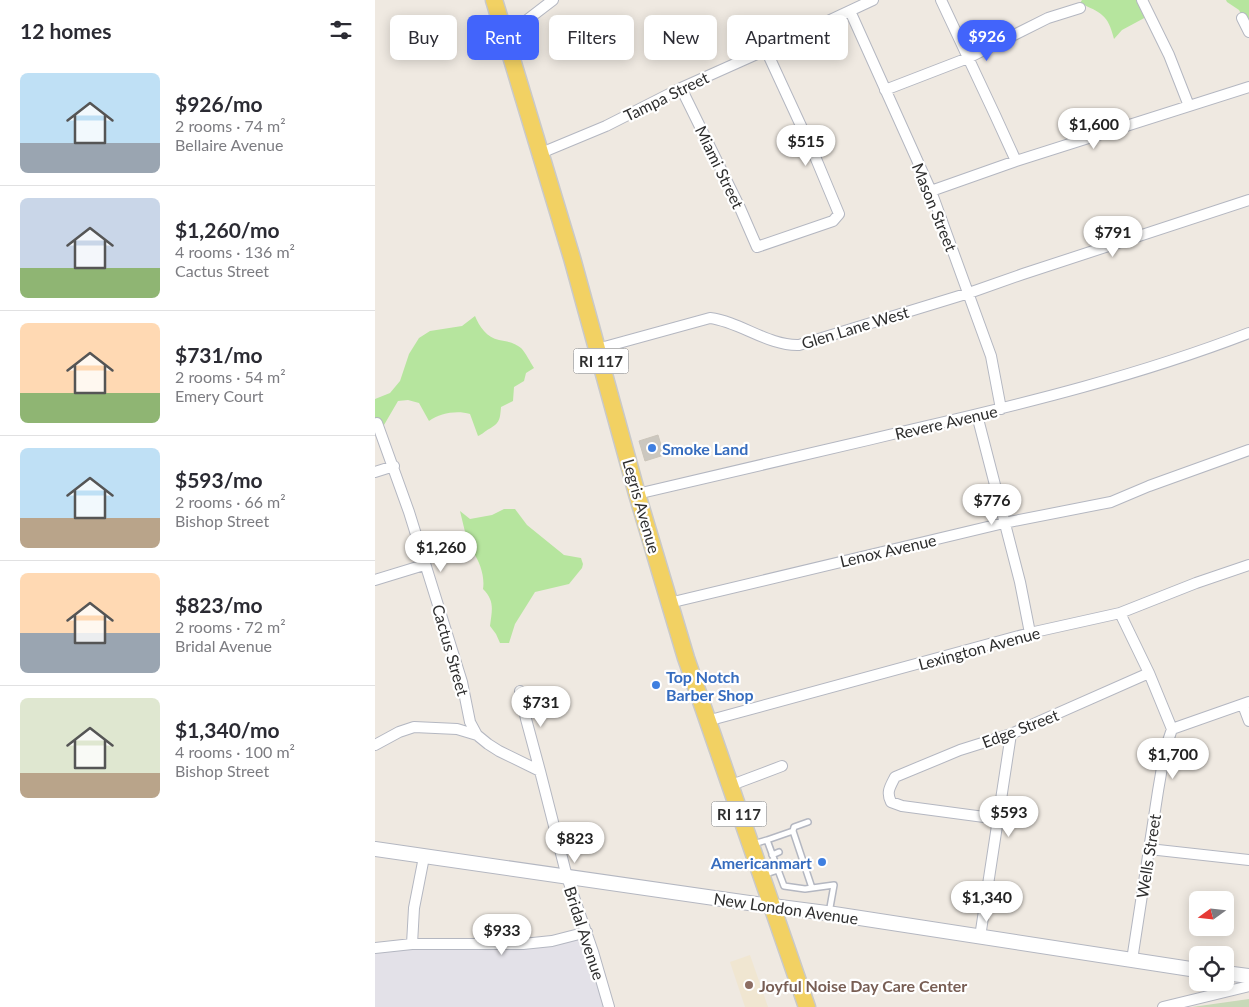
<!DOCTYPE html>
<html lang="en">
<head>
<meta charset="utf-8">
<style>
	body { margin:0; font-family:Lato,sans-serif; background:#f2f2f3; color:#2b2b33; height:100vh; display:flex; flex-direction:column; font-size:19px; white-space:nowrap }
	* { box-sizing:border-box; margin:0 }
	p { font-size:16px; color:#7c7c81 }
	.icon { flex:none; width:28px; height:28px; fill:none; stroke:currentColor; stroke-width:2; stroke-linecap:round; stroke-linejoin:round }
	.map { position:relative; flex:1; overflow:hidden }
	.details { display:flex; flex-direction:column; background:#fff; width:375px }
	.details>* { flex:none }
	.hud { position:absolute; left:15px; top:15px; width:475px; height:45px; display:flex; gap:10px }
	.needle { width:32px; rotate:255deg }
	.buttons { position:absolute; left:814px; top:891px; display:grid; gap:10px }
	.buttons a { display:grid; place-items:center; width:45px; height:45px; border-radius:8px; background:#fff; box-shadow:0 2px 12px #0003; font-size:25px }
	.price { position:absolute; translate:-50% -42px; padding:0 11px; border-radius:18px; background:#fff; color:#222; font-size:16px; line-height:32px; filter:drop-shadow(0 1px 2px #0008) }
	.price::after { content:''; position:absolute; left:50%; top:30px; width:15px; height:11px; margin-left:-8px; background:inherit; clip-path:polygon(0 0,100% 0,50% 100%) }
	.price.selected { background:#4264fb; color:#fff }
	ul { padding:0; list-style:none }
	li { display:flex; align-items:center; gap:15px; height:125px; padding:0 20px }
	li+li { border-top:1px solid #e1e1e2 }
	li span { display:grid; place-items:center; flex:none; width:140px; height:100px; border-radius:8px; color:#555 }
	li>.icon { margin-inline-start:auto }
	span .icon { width:60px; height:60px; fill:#fffc; stroke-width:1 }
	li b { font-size:21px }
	h2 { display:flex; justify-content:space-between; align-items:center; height:60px; padding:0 20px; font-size:21px }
	.tag { padding:0 18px; border-radius:8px; background:#fff; box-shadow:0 2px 12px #0003; font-size:18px; line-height:45px }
	.tag.selected { background:#4264fb; color:#fff }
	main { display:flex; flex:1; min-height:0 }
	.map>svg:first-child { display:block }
	.industrial { fill:#e3e1e8 }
	.education { fill:#f0e6d1 }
	.green { fill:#b6e59e }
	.cemetery { fill:#c8d9b8 }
	.building { fill:#cbc7bf; stroke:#cbc5ba }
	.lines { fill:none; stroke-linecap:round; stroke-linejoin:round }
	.service-casing { stroke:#b4b7c1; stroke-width:8 }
	.minor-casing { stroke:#b4b7c1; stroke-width:12 }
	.secondary-casing { stroke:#b4b7c1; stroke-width:16 }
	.primary-casing { stroke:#c9c9c9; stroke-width:19 }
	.service { stroke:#fff; stroke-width:5 }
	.minor { stroke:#fff; stroke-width:10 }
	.secondary { stroke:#fff; stroke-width:14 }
	.primary { stroke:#f2d163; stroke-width:16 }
	.shop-dot { fill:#3f7fe0; stroke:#fff; stroke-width:2 }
	.education-dot { fill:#8d6e63; stroke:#fff; stroke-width:2 }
	.labels { text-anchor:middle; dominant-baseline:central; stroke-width:4.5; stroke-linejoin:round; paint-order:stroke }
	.shield { fill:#fff; stroke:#6d6d6d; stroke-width:1 }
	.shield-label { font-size:15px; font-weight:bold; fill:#2e2e2e }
	.street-label { font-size:16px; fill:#2e2e2e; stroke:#fff }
	.shop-label { font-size:16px; font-weight:bold; fill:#366cbe; stroke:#fff; text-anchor:start }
	.education-label { font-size:16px; font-weight:bold; fill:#785e54; stroke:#fff; text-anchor:start }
</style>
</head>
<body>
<main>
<section class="details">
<h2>12 homes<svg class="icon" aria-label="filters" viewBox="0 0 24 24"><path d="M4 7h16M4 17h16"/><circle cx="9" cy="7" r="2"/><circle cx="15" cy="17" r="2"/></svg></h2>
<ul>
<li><span style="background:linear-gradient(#bfe0f5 70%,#9aa5b1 0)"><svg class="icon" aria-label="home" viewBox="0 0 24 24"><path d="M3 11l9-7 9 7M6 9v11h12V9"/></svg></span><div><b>$926/mo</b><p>2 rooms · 74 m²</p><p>Bellaire Avenue</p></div></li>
<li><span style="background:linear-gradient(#c9d6e8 70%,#8fb573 0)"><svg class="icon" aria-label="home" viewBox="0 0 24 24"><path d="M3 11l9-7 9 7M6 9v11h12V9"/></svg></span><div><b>$1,260/mo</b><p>4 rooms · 136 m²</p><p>Cactus Street</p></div></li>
<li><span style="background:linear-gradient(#ffd9b3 70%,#8fb573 0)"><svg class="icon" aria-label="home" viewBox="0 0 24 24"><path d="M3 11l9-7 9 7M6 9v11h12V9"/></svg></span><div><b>$731/mo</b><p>2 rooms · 54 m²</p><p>Emery Court</p></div></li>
<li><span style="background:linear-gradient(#bfe0f5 70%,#b9a48a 0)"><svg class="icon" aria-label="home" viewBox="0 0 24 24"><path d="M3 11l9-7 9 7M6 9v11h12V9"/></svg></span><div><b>$593/mo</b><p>2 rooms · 66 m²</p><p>Bishop Street</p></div></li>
<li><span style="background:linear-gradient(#ffd9b3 60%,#9aa5b1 0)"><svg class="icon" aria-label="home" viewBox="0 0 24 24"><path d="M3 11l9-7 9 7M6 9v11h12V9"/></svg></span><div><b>$823/mo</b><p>2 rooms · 72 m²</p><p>Bridal Avenue</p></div></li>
<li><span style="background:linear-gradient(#dfe7d0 75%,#b9a48a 0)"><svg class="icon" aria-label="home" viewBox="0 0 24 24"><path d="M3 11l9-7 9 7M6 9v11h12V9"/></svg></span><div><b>$1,340/mo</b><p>4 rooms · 100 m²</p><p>Bishop Street</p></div></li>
</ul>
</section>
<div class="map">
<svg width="874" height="1007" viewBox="0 0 874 1007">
	<rect width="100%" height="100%" fill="#efe9e1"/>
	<!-- industrial -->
	<path class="industrial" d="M214 931 235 1007H0V948L149 944Z"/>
	<!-- education -->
	<path class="education" d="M375 955 393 1007H370L355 962Z"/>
	<!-- green -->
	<path class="green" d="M707 0H767L773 16 747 30 739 39C733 14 726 13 705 3Z
		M851 0H874V29L864 10 852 2Z
		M100 316C104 326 112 338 124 340 131 341 140 343 146 348 151 353 155 362 159 368L151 373 149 381 139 387 138 401 126 407C125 419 125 423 114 429 110 431 108 434 103 436L95 414C82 410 65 413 54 421L44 403 33 400 23 401 9 425 0 420V399L15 393 25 381 34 354 44 338 55 331 87 326Z
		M129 509H140L152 525 189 555 206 558 208 564 207 568 194 584 160 592 140 624 134 643H125L121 634 115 626C117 610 120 601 108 589 110 577 105 562 98 552L91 551V536L85 511 95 519 117 515Z"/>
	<!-- cemetery -->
	<path class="cemetery" d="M874 999V1007H817Z"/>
	<!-- building -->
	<path class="building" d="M283 435 289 455 270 461 264 441Z"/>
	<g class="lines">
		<!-- service casing -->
		<g class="service-casing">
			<path id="service" d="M418 831 419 827 433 822
				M392 840 418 831 437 888
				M378 844 392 840 403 870
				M397 855 404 852
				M388 875 403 870 409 886 430 889 459 885 454 913"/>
		</g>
		<!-- minor casing -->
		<g class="minor-casing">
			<path id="minor" d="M566 0 620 115 641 161
				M767 0 794 55 814 106
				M475 11 556 191 616 356 626 409
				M867 18 874 32
				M131 36 178 0
				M306 88 365 208 382 247 458 221 464 214 439 154 391 50
				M510 90 593 58 673 18 705 8
				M166 153 231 126 306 88 391 50 498 0
				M556 191 641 161 874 87
				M222 349 335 318C366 322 393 346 424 345L594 293 648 274 874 200
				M602 415 645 582 655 633
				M2 423 34 512 87 682 95 722 102 735
				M0 472 19 466
				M262 494C355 472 447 451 539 429 652 403 765 375 874 333
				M0 580 49 565
				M294 603 629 523 736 502 774 486 874 450
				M745 613 774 673 797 729 790 750 783 791 757 960
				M145 691 151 719 165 771
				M868 705 874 721
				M332 721 655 633 745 613 821 583 874 565
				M797 729 874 702
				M0 745 24 732 39 727 82 729 102 735 113 744 124 751 165 771 192 877 218 952 234 1007
				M354 786 407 766
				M624 819 527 806 516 802C511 792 515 787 520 777L585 750 636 734 774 673
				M774 849 874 860
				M605 937 636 734
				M37 944 39 908 49 857
				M0 948 37 944H148L177 941 212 932
				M788 1007 874 986"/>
		</g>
		<!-- secondary casing -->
		<g class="secondary-casing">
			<path id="secondary" d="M0 849 374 903 459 914 822 970
				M850 973 874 976"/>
		</g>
		<!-- primary casing -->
		<g class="primary-casing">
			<path id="primary" d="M119 0 197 258 262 494 311 658 432 1007"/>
		</g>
		<!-- service -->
		<use href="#service" class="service"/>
		<!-- minor -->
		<use href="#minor" class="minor"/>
		<!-- secondary -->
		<use href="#secondary" class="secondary"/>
		<!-- primary -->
		<use href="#primary" class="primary"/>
	</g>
	<!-- markers -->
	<g class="shop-dot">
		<circle cx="277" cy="448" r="5"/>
		<circle cx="281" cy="685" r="5"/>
		<circle cx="447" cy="862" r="5"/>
	</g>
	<circle class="education-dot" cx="374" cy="985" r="5"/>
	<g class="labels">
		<!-- shield labels -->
		<g class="shield">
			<rect x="198.5" y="348.5" width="55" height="25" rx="4"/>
			<rect x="336.5" y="801.5" width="55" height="25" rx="4"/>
		</g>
		<g class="shield-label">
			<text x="226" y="361">RI 117</text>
			<text x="364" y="814">RI 117</text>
		</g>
		<!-- street labels -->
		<g class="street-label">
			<text transform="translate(291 96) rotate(-26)">Tampa Street</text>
			<text transform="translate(345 167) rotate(64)">Miami Street</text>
			<text transform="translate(560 207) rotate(68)">Mason Street</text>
			<text transform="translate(480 327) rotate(-17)">Glen Lane West</text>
			<text transform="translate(571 422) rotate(-13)">Revere Avenue</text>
			<text transform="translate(267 506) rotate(74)">Legris Avenue</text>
			<text transform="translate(513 550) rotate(-13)">Lenox Avenue</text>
			<text transform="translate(604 648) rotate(-15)">Lexington Avenue</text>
			<text transform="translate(76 650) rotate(74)">Cactus Street</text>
			<text transform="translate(645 728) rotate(-21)">Edge Street</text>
			<text transform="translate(773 856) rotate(-81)">Wells Street</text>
			<text transform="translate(411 908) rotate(8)">New London Avenue</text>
			<text transform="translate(210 933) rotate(72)">Bridal Avenue</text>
		</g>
		<!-- shop labels -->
		<g class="shop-label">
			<text x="287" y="448">Smoke Land</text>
			<text x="291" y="676">Top Notch<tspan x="291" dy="18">Barber Shop</tspan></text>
			<text x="437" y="862" text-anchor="end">Americanmart</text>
		</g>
		<!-- education labels -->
		<g class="education-label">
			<text x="384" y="985">Joyful Noise Day Care Center</text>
		</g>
	</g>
</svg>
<div class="buttons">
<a><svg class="needle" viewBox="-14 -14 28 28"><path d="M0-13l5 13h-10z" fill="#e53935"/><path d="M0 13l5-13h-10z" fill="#7c7c81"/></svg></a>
<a><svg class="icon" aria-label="locate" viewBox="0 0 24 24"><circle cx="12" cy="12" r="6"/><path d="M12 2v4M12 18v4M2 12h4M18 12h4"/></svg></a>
</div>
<b class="price selected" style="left:612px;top:62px">$926</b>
<b class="price" style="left:719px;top:150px">$1,600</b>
<b class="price" style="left:431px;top:167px">$515</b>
<b class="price" style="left:738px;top:258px">$791</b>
<b class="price" style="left:617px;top:526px">$776</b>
<b class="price" style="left:66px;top:573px">$1,260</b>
<b class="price" style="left:166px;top:728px">$731</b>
<b class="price" style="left:798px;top:780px">$1,700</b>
<b class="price" style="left:634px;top:838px">$593</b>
<b class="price" style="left:200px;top:864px">$823</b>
<b class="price" style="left:612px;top:923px">$1,340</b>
<b class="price" style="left:127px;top:956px">$933</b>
<div class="hud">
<a class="tag">Buy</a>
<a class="tag selected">Rent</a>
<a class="tag">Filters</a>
<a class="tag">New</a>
<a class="tag">Apartment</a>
</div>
</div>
</main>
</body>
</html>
